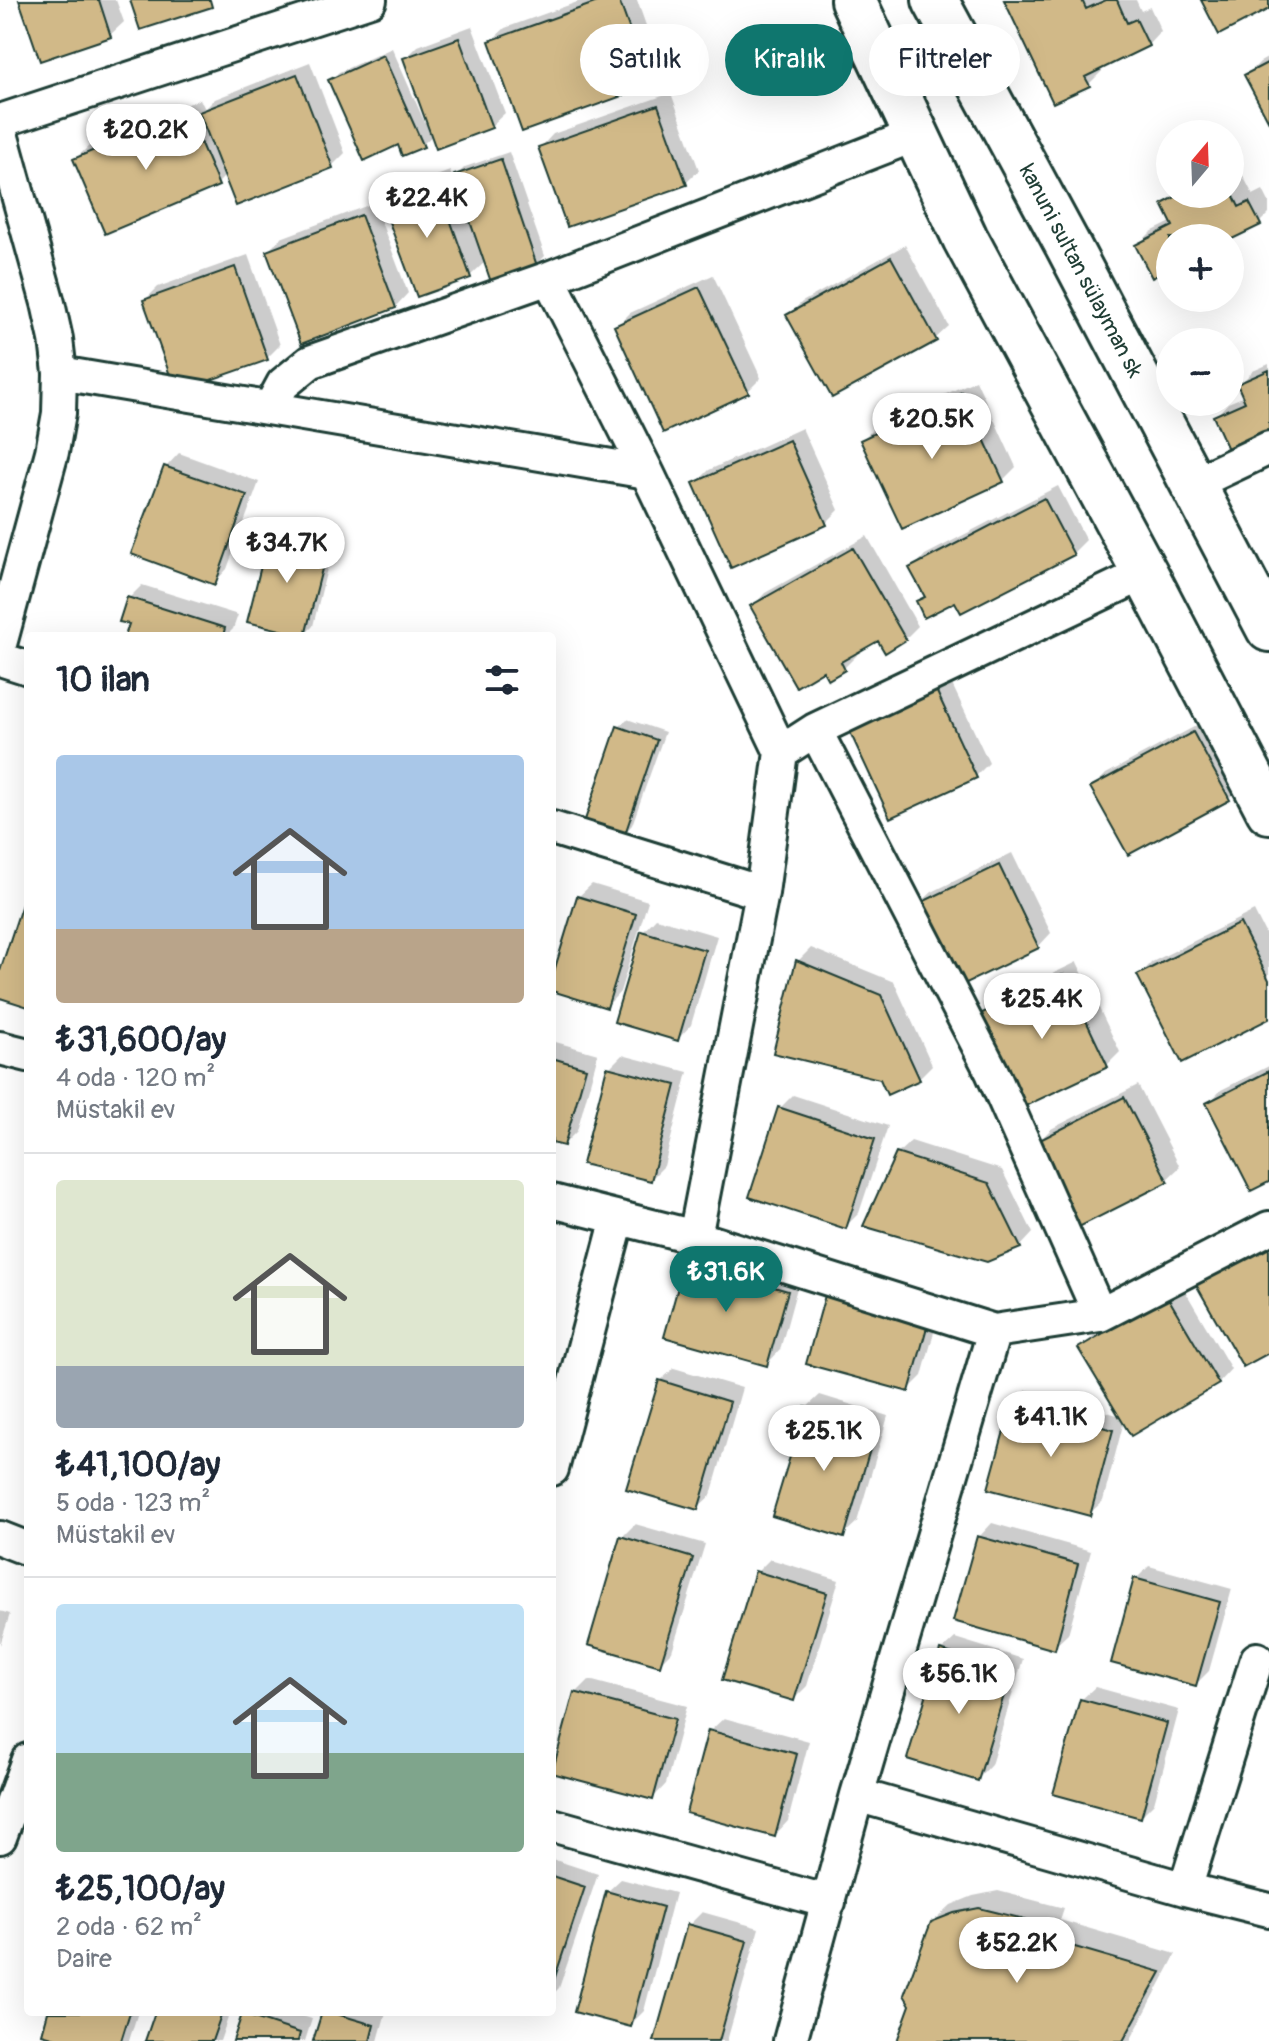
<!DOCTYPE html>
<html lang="tr">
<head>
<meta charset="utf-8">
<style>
	body { margin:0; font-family:Pangolin,sans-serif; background:#f6f6f7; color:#1f2937; height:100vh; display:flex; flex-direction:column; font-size:30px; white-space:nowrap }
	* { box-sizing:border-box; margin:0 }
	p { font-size:26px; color:#747a83 }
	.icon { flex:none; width:44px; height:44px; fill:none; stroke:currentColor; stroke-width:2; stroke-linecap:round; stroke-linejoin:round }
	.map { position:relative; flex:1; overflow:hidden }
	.drawer { position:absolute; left:24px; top:632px; width:532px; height:1384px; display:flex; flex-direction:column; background:#fff; border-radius:8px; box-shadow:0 8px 32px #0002 }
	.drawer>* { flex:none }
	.banner { position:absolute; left:580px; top:24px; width:568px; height:72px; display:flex; gap:16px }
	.needle { width:52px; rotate:19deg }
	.tools { position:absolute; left:1156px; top:120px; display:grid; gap:16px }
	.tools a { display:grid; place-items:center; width:88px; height:88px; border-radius:50%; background:#fff; box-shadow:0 8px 32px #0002; font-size:40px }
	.price { position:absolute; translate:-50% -68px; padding:0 18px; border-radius:28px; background:#fff; color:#222; font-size:26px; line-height:52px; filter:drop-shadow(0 2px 4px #0008) }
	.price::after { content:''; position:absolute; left:50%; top:48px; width:24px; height:18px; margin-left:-12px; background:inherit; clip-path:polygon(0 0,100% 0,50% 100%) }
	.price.current { background:#0f766e; color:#fff }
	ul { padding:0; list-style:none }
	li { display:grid; align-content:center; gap:16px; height:424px; padding:0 32px }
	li+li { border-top:2px solid #e0e1e3 }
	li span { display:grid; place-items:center; height:248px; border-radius:8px; color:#555 }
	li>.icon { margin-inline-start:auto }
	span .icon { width:144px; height:144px; fill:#fffc; stroke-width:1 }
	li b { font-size:34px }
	h2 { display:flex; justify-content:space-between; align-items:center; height:96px; padding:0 32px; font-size:34px }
	.pill { padding:0 28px; border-radius:36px; background:#fff; box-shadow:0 8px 32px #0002; font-size:28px; line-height:72px }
	.pill.current { background:#0f766e; color:#fff }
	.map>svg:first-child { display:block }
	.shadow { fill:#0003 }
	.building { fill:#d1b988; stroke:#1f3d34; stroke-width:2 }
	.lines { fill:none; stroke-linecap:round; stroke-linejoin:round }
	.street-casing { stroke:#1f3d34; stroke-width:38 }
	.secondary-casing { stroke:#1f3d34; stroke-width:50 }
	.street { stroke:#fff; stroke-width:32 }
	.secondary { stroke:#fff; stroke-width:44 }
	.labels { text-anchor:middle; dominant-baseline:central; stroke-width:8; stroke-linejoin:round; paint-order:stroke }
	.street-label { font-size:22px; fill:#1f3d34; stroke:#fff }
</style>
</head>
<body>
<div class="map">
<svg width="1269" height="2041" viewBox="0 0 1269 2041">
	<rect width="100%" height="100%" fill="#fff"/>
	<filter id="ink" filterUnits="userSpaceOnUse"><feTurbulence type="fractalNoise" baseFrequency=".0125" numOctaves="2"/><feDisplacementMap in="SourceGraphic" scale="16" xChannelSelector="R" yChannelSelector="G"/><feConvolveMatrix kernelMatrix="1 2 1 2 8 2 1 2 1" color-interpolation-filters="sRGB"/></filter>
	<g filter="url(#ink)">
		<!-- shadow -->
		<path class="shadow" d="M21 0H116L124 22 110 35Z
			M583 0H637L662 71 649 85 491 41 505 28Z
			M1006 0H1136L1141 11 1150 7 1161 31 1148 45 1100 67 1102 71 1088 85Z
			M472 26 505 113 491 126 438 146 433 135 422 145 399 143 331 80 339 72 392 48 425 123 428 122 405 59 418 46Z
			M1269 57V118L1246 76 1260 62Z
			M310 62 345 153 332 166 226 175 217 184 75 159 89 146 200 99 205 109 215 99Z
			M671 93 699 170 686 183 540 148 553 134Z
			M509 152 545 256 536 265 486 261 470 276 385 203 398 190 450 171 458 194 462 192 456 176 465 167Z
			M1236 162 1253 195 1263 190 1269 202V213L1259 223 1170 238V267L1138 245 1151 232 1173 221 1164 204 1174 194H1230V165Z
			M374 203 408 293 395 307 268 251 281 238Z
			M905 245 949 326 935 339 788 315 802 302Z
			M248 255 280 345 267 358 145 300 158 287Z
			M713 275 761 378 748 391 617 326 630 313Z
			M1269 364V437L1215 417 1228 403 1245 396 1240 384 1253 371Z
			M976 380 1016 467 1003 480 862 440 875 427Z
			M802 428 839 510 826 523 695 484 709 470Z
			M179 453 259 482 227 569 214 583 166 467Z
			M1058 486 1086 540 1073 553 956 599 918 602 926 594 912 569 925 555Z
			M280 526 334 540 313 626 304 635 271 535Z
			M867 536 918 626 905 639 878 638 855 651 857 655 844 668 824 669 752 607 765 593Z
			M142 585 238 615 233 629 226 636H127L131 623 129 598Z
			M949 678 989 763 976 776 852 731Z
			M627 719 665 732 632 825 624 834 618 728Z
			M1207 720 1242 785 1229 798 1128 853 1093 787 1106 774Z
			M1012 853 1051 933 1038 947 918 905 932 892Z
			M592 884 648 901 620 992 607 1006 552 989 578 897Z
			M1254 911 1269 941V1017L1139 976 1152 962Z
			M656 918 717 936 691 1025 678 1039 643 932Z
			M811 948 894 982 932 1065 919 1078H881L798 961Z
			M1077 962 1120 1052 1107 1065 979 1017 992 1003Z
			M552 1041 598 1054 577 1131 564 1144 552 1141Z
			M622 1055 688 1072 664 1166 651 1179 609 1068Z
			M1269 1066V1180L1208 1104 1221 1090Z
			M1138 1085 1180 1167 1166 1180 1038 1142 1051 1129Z
			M793 1095 888 1126 859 1213 845 1227 780 1108Z
			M911 1141 1002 1170 1033 1233 1020 1247 897 1154Z
			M700 1250 800 1277 780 1350 767 1364 687 1263Z
			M1181 1284 1231 1369 1218 1383 1124 1421 1103 1501 1089 1514 1013 1403 1027 1390 1121 1416 1081 1348 1094 1335Z
			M942 1303 922 1376 908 1390 808 1362Z
			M674 1368 742 1388 711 1495 697 1508 660 1381Z
			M820 1395 888 1416 857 1522 843 1535 806 1408Z
			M992 1523 1091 1551 1068 1634 1054 1647 979 1537Z
			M635 1524 705 1544 672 1651 659 1664 622 1537Z
			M770 1559 839 1580 807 1686 794 1699 757 1572Z
			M1149 1566 1232 1589 1209 1671 1196 1684 1136 1579Z
			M0 1611 10 1614 0 1645Z
			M955 1638 1023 1659 991 1765 978 1779 941 1651Z
			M589 1680 687 1706 666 1784 653 1798 576 1693Z
			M1095 1687 1179 1710 1154 1803 1141 1816 1081 1700Z
			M724 1718 809 1741 788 1821 775 1835 710 1731Z
			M552 1859 598 1874 559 1988 552 1995Z
			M621 1879 675 1893 644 2011 631 2024 607 1892Z
			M998 1891 1064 1908 1060 1920 1176 1954 1130 2041H899L912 2004 932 1923 951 1905 973 1896Z
			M702 1912 759 1928 727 2041H656L689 1925Z
			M50 2012H138L129 2041H73Z
			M157 2012H230L220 2041H147Z
			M246 2012H290L312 2019 305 2041H235Z
			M324 2012H386L378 2041H315Z"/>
		<!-- building -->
		<path class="building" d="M19 0H99L111 37 40 61Z
			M130 0H210L212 7 140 30Z
			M603 0H619L650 86 522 132 489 41Z
			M1004 0H1082L1086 9 1106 0H1117L1127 23 1136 19 1149 46 1085 77 1090 86 1053 103Z
			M1201 0H1269V9L1219 35Z
			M459 38 492 128 436 149 403 58Z
			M383 55 424 147 402 156 398 145 364 161 328 80Z
			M1269 62V122L1244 75Z
			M297 74 333 168 236 206 199 112Z
			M658 105 687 185 567 227 538 147Z
			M187 111 219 186 105 234 73 159Z
			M501 159 537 266 491 282 454 175Z
			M437 183 471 278 417 297 382 203Z
			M1230 188 1239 207 1249 202 1261 225 1230 240 1170 238V269L1152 278 1135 245 1173 226 1162 204 1181 194H1230Z
			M361 215 396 308 301 344 266 251Z
			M891 257 937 341 832 398 786 315Z
			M235 267 268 360 176 392 143 300Z
			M699 287 749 393 663 433 614 326Z
			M1269 370V439L1231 456 1213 416 1245 402 1237 384Z
			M962 392 1004 482 902 529 860 440Z
			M789 440 827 525 731 568 693 483Z
			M164 466 247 495 215 585 131 554Z
			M1044 498 1074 555 961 613 955 602 924 618 916 601 925 597 909 568Z
			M269 534 327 549 305 636 247 622Z
			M853 548 906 640 885 653 878 641 841 662 845 670 828 680 823 671 796 687 750 606Z
			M127 597 225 628 223 636H125L129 624 119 622Z
			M936 690 977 778 890 818 849 730Z
			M617 726 657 740 624 837 584 823Z
			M1193 732 1230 800 1128 855 1090 787Z
			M999 865 1039 948 956 988 916 905Z
			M577 896 636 914 607 1008 552 991V978Z
			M22 904 28 906V1007L0 998V971Z
			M1240 923 1269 980V1019L1182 1063 1137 975Z
			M641 931 705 950 678 1041 614 1022Z
			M796 960 881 995 920 1080 887 1095 880 1079 773 1053Z
			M1064 974 1108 1067 1021 1108 976 1016Z
			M552 1058 586 1068 564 1146 552 1143Z
			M607 1067 676 1085 651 1181 582 1164Z
			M1269 1071V1182L1251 1191 1206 1103Z
			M1124 1097 1168 1182 1079 1227 1036 1142Z
			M778 1107 875 1139 846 1229 749 1197Z
			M896 1153 989 1183 1021 1248 987 1262 863 1226Z
			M1269 1238V1353L1243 1367 1194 1281Z
			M685 1262 788 1291 767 1366 664 1337Z
			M827 1288 930 1316 909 1392 806 1364Z
			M1167 1296 1219 1384 1131 1436 1078 1348Z
			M659 1380 730 1402 698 1510 626 1489Z
			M1012 1402 1113 1430 1090 1516 988 1489Z
			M805 1407 876 1429 844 1538 772 1516Z
			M620 1536 693 1558 660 1666 588 1645Z
			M977 1536 1078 1564 1055 1650 953 1621Z
			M755 1571 827 1593 794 1701 722 1680Z
			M1134 1578 1220 1602 1196 1686 1111 1663Z
			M940 1650 1011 1672 978 1781 907 1759Z
			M574 1692 675 1719 653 1800 552 1773Z
			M1080 1699 1167 1723 1141 1818 1053 1794Z
			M708 1730 797 1754 775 1837 686 1813Z
			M552 1876 585 1887 552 1986Z
			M606 1891 663 1907 631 2027 574 2012Z
			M979 1908 1048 1925 1044 1938 1161 1972 1123 2041H897L910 2005 904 1995 931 1922 954 1913Z
			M687 1924 747 1941 719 2041H654Z
			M48 2012H130L121 2041H66L42 2034Z
			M155 2012H222L212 2041H145Z
			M322 2012H330L374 2025 370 2041H313Z
			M242 2014 300 2033 298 2041H233Z"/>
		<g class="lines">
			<!-- street casing -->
			<g class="street-casing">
				<path id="street" d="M0 121 370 0
					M0 130 48 303 56 339 60 373 59 413 52 452 0 644
					M549 278 647 472 781 752
					M60 373 647 472
					M270 408 283 384 310 362 549 278 915 135
					M1193 484 1269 448
					M0 659 28 668
					M815 730 992 1072 1100 1315
					M552 828 762 893
					M0 1048 28 1055
					M552 1201 695 1237 994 1331
					M695 1237 762 893 781 752 815 730 1145 573
					M552 1469 618 1218
					M0 1538 28 1549
					M857 1795 1185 1889 1269 1910
					M552 1825 829 1902
					M0 1837 28 1760
					M1185 1889 1257 1659
					M790 2041 857 1795 994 1331 1100 1315 1269 1228"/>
			</g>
			<!-- secondary casing -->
			<g class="secondary-casing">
				<path id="secondary" d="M853 0 965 238 1145 573 1269 811
					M935 0 1067 244 1269 629"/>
			</g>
			<!-- street -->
			<use href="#street" class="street"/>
			<!-- secondary -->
			<use href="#secondary" class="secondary"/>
		</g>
	</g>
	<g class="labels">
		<!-- street labels -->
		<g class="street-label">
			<text transform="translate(1081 271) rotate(62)">kanuni sultan sülayman sk</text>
		</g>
	</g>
</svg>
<div class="tools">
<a><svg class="needle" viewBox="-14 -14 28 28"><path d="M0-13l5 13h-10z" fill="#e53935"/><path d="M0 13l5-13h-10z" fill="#747a83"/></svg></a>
<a>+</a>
<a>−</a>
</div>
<b class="price" style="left:146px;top:172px">₺20.2K</b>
<b class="price" style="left:427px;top:240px">₺22.4K</b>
<b class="price" style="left:932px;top:461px">₺20.5K</b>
<b class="price" style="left:287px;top:585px">₺34.7K</b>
<b class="price" style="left:1042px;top:1041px">₺25.4K</b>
<b class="price current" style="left:726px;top:1314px">₺31.6K</b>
<b class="price" style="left:1051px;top:1459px">₺41.1K</b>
<b class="price" style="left:824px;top:1473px">₺25.1K</b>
<b class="price" style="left:959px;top:1716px">₺56.1K</b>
<b class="price" style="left:1017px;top:1985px">₺52.2K</b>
<div class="banner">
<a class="pill">Satılık</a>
<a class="pill current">Kiralık</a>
<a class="pill">Filtreler</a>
</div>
<section class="drawer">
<h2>10 ilan<svg class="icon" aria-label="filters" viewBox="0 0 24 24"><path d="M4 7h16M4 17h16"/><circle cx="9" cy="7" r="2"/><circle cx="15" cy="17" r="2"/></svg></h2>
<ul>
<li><span style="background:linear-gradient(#a9c7e8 70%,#b9a48a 0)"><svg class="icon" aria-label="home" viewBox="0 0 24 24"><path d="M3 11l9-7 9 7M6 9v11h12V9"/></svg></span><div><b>₺31,600/ay</b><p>4 oda · 120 m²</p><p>Müstakil ev</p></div></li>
<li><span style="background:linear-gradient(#dfe7d0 75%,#9aa5b1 0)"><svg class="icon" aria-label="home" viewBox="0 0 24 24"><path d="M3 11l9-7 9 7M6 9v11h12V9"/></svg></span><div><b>₺41,100/ay</b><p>5 oda · 123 m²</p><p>Müstakil ev</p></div></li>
<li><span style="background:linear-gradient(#bfe0f5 60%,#7fa58c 0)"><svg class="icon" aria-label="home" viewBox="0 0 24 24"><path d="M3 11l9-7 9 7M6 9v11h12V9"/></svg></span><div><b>₺25,100/ay</b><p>2 oda · 62 m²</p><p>Daire</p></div></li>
</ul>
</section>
</div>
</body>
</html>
